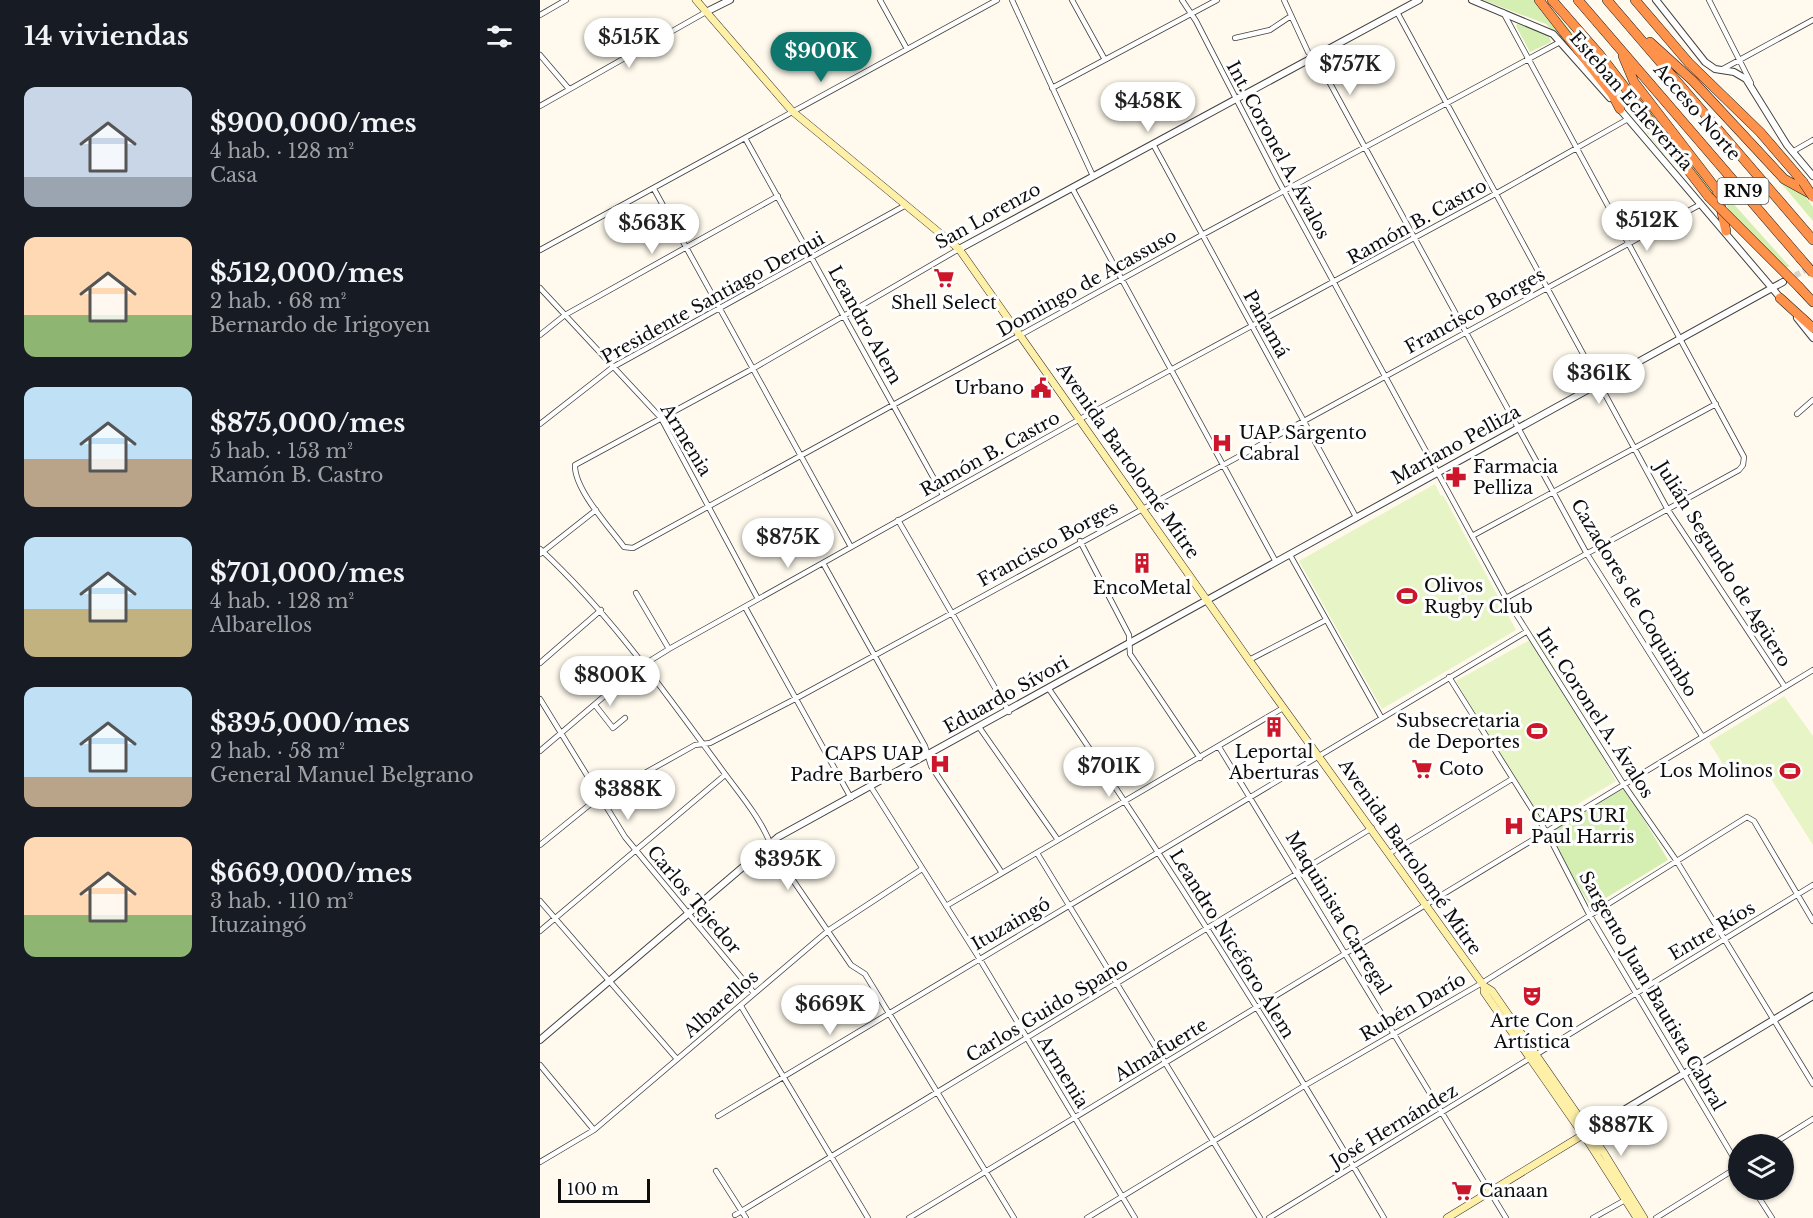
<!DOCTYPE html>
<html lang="es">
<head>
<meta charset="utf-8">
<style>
	body { margin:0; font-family:"Libre Baskerville",serif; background:#242831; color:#f1f3f6; height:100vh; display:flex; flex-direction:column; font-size:22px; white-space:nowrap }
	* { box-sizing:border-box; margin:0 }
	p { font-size:20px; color:#9ea1a6 }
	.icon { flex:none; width:33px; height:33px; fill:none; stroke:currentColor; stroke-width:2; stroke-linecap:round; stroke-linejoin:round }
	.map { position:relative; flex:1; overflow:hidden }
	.drawer { display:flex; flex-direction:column; background:#171b24; width:540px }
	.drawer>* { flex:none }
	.buttons { position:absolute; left:1188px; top:1134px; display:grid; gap:12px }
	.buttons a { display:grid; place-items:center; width:66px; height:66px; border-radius:50%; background:#171b24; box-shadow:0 2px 4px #0004; font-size:30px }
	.scale { position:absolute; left:18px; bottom:15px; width:92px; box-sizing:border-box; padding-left:6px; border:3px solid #0d0d0d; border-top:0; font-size:16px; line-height:21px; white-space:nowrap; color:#0d0d0d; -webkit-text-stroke:4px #fff; paint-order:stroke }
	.price { position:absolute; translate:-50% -51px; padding:0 14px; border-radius:21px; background:#fff; color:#222; font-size:20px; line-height:39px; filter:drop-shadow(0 2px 3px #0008) }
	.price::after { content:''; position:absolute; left:50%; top:36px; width:18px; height:14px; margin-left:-9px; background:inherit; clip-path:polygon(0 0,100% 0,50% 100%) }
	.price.current { background:#0f766e; color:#fff }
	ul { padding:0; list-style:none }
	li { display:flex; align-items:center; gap:18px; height:150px; padding:0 24px }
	li span { display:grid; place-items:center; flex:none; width:168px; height:120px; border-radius:12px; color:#555 }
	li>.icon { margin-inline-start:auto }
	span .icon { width:72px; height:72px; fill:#fffc; stroke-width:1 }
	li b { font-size:26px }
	h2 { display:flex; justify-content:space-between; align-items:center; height:72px; padding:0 24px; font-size:26px }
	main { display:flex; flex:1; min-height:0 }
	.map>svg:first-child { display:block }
	.green { fill:#d5eeb2 }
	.pitch { fill:#e7f4c5 }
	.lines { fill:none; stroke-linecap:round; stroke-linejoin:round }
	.tertiary-tunnel { stroke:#dbd6cb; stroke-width:6; stroke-dasharray:6 3; stroke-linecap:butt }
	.minor-casing { stroke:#404040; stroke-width:6 }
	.tertiary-casing { stroke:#404040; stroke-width:8 }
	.secondary-casing { stroke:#2f2f2f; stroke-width:8 }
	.motorway-casing { stroke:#1e1e1e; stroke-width:10 }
	.minor { stroke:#fff; stroke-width:4.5 }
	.tertiary { stroke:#fff; stroke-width:6 }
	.secondary { stroke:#fff0a8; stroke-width:7 }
	.motorway { stroke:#ff924b; stroke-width:9 }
	.motorway-bridge-casing { stroke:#1e1e1e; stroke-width:10; stroke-linecap:butt }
	.motorway-bridge { stroke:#ff924b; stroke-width:9 }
	.labels { text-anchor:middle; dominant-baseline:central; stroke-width:6; stroke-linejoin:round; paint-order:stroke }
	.shield { fill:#fff; stroke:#565656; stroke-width:1.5 }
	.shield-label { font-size:16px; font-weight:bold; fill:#0d0d0d }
	.street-label { font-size:18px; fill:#0d0d0d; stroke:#fff }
	.poi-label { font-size:18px; fill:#0d0d0d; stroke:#fff; text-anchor:start }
</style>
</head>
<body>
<main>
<section class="drawer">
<h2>14 viviendas<svg class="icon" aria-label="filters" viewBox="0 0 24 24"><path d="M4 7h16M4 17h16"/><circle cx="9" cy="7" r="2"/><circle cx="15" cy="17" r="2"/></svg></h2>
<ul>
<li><span style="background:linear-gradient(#c9d6e8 75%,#9aa5b1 0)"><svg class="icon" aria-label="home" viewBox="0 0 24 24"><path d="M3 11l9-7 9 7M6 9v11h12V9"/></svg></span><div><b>$900,000/mes</b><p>4 hab. · 128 m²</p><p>Casa</p></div></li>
<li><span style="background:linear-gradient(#ffd9b3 65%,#8fb573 0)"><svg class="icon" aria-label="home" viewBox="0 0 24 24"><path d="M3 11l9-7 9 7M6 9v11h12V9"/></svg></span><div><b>$512,000/mes</b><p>2 hab. · 68 m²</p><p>Bernardo de Irigoyen</p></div></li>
<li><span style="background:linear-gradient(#bfe0f5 60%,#b9a48a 0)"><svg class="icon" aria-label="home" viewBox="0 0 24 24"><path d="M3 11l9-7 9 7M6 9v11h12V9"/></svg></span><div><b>$875,000/mes</b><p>5 hab. · 153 m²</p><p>Ramón B. Castro</p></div></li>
<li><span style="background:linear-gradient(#bfe0f5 60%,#c2b280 0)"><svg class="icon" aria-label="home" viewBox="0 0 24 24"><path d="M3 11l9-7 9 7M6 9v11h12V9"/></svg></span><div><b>$701,000/mes</b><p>4 hab. · 128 m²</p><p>Albarellos</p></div></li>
<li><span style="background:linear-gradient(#bfe0f5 75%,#b9a48a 0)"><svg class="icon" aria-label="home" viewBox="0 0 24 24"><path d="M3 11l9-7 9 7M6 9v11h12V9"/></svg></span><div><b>$395,000/mes</b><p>2 hab. · 58 m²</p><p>General Manuel Belgrano</p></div></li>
<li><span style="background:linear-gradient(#ffd9b3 65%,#8fb573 0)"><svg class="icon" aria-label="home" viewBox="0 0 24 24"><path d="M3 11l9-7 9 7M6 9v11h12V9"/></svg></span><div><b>$669,000/mes</b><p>3 hab. · 110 m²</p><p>Ituzaingó</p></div></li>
</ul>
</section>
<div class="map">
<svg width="1273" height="1218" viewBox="0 0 1273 1218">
	<rect width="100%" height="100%" fill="#fffaed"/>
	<!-- green -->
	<path class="green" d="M943 0H995L1037 55 1006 24Z
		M1007 3 1058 63 1128 160Z
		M978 22 1009 36 1011 42 990 52 976 26Z
		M1054 40 1173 190 1178 201 1163 184Z
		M1214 151 1244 183 1265 196 1273 207V221Z
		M1183 192 1250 267H1246L1189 213Z
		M1085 788 1128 860 1051 907 1007 834Z"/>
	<!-- pitch -->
	<path class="pitch" d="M895 484 901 496 903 495 976 630 842 709 759 561Z
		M997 636 1076 781 1003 825 916 681Z
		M1244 696 1273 736V845L1221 763 1193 780 1169 742Z"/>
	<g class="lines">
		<!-- tertiary-tunnel -->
		<path class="tertiary-tunnel" d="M1247 280 1273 266"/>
		<!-- minor casing -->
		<g class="minor-casing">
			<path id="minor" d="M340 0 367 49
				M472 0 553 176
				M532 0 564 58
				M642 0 656 21 738 180 966 598 1084 785 1136 860 1273 1084
				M744 0 768 52 780 65 1047 554 1162 736
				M1169 0 1211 83
				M857 12 1128 510 1245 687
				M963 12 1204 457 1203 465 1199 470 966 598
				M0 15 26 0
				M695 38 730 30 751 16
				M0 55 29 89
				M1181 70 1273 20
				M512 88 677 0
				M0 106 166 12
				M205 138 403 495
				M613 144 816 517
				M1252 152 1273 140
				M532 188 736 562
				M114 189 311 547
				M419 249 214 368 35 465C34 489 70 528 84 547L93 548 662 235 1020 42
				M0 250 457 0
				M0 288 121 418 218 599
				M0 335 25 315 238 196
				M1257 414 1273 400
				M0 424 73 367 366 205
				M358 520 469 712
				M932 536 1176 404
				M540 541 589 635 590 654 660 758
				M0 549C68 612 122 688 177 763 196 790 223 819 233 851L311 965 325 974 474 1218
				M0 554 56 510
				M750 555 841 717
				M283 563 385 746 391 766 462 873
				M96 593 129 649
				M205 607 311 798
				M709 660 786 620
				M0 663 61 610
				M909 677 1007 833 1049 914 1198 1165
				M509 689C627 861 738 1038 844 1218
				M0 699 85 837 214 993
				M55 705 73 728 85 718
				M439 727 518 840
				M679 747 966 1218
				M0 751 95 670 129 649 540 419 957 193 1088 119
				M331 787 439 958 595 1218
				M0 845 53 802 155 745 170 743 255 699 1161 204
				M497 853 720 1218
				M850 853 972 779
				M0 901 137 1059
				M406 906 743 708
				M0 931 185 775
				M201 1006 328 1218
				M0 1065 54 1130
				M178 1116 986 632
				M1233 1144 1273 1119
				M0 1162 54 1130 289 930 382 869
				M176 1171 206 1218
				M1214 1190 1232 1218
				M195 1215 832 828
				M369 1218 1273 670
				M547 1218 764 1086 942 983 1207 817 1214 821 1273 921
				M729 1218 1273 885
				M1053 1218 1087 1199
				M1116 1218 1198 1167"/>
		</g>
		<!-- tertiary casing -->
		<g class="tertiary-casing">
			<path id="tertiary" d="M932 0 1013 34 1070 98
				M1116 0 1165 62 1175 69 1194 72 1206 79 1247 145 1273 176
				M166 12 190 0
				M1078 107 1243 301
				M419 249 879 0
				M1257 318 1273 338
				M0 1040 238 837 1243 282
				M1049 1131 1273 996"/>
		</g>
		<!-- secondary casing -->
		<g class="secondary-casing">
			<path id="secondary" d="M156 0 252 111 419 249 709 660 944 986V992L1051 1146 1097 1218
				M944 986 952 991 1064 1153 1104 1218
				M907 1218 1046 1133"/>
		</g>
		<!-- motorway casing -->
		<g class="motorway-casing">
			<path id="motorway" d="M999 0 1072 94 1080 109
				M1012 0 1060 55 1168 196
				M1038 0 1260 258
				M1067 0 1273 240
				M1095 0 1149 63 1220 132 1263 182
				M1110 42 1153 81 1244 179 1273 195
				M1083 56 1094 82 1177 190 1186 231
				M1259 287 1273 302
				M1240 298 1273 328"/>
		</g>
		<!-- minor -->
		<use href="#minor" class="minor"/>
		<!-- tertiary -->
		<use href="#tertiary" class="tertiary"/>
		<!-- secondary -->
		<use href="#secondary" class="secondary"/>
		<!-- motorway -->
		<use href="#motorway" class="motorway"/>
		<!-- motorway-bridge casing -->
		<g class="motorway-bridge-casing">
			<path id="motorway-bridge" d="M1263 182 1273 197
				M1168 196 1259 287
				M1260 258 1273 273"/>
		</g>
		<!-- motorway-bridge -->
		<use href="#motorway-bridge" class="motorway-bridge"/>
	</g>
	<!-- icons -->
	<defs>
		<g id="supermarket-bare" transform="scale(1.62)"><path d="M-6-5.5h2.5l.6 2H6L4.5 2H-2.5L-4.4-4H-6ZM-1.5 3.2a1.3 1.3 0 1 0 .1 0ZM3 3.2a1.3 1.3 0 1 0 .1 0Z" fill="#cc172b" stroke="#fff" stroke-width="2.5" paint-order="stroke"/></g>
		<g id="civic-bare" transform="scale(1.62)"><path d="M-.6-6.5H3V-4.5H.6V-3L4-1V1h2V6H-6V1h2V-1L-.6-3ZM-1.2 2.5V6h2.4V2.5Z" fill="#cc172b" stroke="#fff" stroke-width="2.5" paint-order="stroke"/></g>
		<g id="hospital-bare" transform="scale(1.62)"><path d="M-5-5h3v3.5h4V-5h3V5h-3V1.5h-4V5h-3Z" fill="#cc172b" stroke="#fff" stroke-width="2.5" paint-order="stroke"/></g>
		<g id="pharmacy-bare" transform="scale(1.62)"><path d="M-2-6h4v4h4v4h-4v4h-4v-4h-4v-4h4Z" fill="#cc172b" stroke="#fff" stroke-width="2.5" paint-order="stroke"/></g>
		<g id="building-bare" transform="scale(1.62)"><path d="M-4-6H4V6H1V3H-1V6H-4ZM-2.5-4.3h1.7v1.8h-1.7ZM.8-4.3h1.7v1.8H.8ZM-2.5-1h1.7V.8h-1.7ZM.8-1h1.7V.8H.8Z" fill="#cc172b" stroke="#fff" stroke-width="2.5" paint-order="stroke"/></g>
		<g id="stadium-bare" transform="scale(1.62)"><path d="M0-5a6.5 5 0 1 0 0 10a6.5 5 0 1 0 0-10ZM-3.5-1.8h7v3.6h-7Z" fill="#cc172b" stroke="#fff" stroke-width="2.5" paint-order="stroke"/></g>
		<g id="theatre-bare" transform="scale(1.62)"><path d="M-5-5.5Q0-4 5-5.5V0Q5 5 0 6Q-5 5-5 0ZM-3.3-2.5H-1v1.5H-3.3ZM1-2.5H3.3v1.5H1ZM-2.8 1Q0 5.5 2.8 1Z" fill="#cc172b" stroke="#fff" stroke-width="2.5" paint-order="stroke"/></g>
	</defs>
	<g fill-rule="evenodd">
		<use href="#supermarket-bare" x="404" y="278"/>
		<use href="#civic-bare" x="501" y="388"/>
		<use href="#hospital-bare" x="682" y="443"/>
		<use href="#pharmacy-bare" x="916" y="477"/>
		<use href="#building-bare" x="602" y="563"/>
		<use href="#stadium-bare" x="867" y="596"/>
		<use href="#building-bare" x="734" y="727"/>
		<use href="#stadium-bare" x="997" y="731"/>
		<use href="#hospital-bare" x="400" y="764"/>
		<use href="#supermarket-bare" x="882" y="769"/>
		<use href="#stadium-bare" x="1250" y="771"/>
		<use href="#hospital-bare" x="974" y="826"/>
		<use href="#theatre-bare" x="992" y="996"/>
		<use href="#supermarket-bare" x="922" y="1191"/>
	</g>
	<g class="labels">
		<!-- shield labels -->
		<rect class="shield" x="1177.5" y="178" width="51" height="26" rx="4.5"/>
		<g class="shield-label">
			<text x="1203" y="191">RN9</text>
		</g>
		<!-- street labels -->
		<g class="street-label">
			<text transform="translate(1091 101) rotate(49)">Esteban Echeverría</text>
			<text transform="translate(1157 112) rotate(49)">Acceso Norte</text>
			<text transform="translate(738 150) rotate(62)">Int. Coronel A. Ávalos</text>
			<text transform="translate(448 216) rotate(-29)">San Lorenzo</text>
			<text transform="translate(877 222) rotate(-29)">Ramón B. Castro</text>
			<text transform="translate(547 283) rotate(-29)">Domingo de Acassuso</text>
			<text transform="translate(173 298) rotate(-29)">Presidente Santiago Derqui</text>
			<text transform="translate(935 311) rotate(-29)">Francisco Borges</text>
			<text transform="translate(726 324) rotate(61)">Panamá</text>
			<text transform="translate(325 325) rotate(61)">Leandro Alem</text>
			<text transform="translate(146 440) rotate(59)">Armenia</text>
			<text transform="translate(916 445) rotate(-29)">Mariano Pelliza</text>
			<text transform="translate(450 454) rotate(-29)">Ramón B. Castro</text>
			<text transform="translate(588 461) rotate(55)">Avenida Bartolomé Mitre</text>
			<text transform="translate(508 544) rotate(-29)">Francisco Borges</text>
			<text transform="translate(1183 564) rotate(58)">Julián Segundo de Agüero</text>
			<text transform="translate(1094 598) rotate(59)">Cazadores de Coquimbo</text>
			<text transform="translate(466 695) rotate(-29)">Eduardo Sívori</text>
			<text transform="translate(1055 713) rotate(57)">Int. Coronel A. Ávalos</text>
			<text transform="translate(870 857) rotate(55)">Avenida Bartolomé Mitre</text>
			<text transform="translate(154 900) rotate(50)">Carlos Tejedor</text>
			<text transform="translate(798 913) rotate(59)">Maquinista Carregal</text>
			<text transform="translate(471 924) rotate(-30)">Ituzaingó</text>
			<text transform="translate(1172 931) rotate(-31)">Entre Ríos</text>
			<text transform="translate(692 944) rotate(58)">Leandro Nicéforo Alem</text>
			<text transform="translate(1112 991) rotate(60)">Sargento Juan Bautista Cabral</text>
			<text transform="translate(181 1004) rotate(-41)">Albarellos</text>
			<text transform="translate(873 1007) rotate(-30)">Rubén Darío</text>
			<text transform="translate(507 1010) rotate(-31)">Carlos Guido Spano</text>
			<text transform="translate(621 1050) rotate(-31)">Almafuerte</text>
			<text transform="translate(523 1072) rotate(59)">Armenia</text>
			<text transform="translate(854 1126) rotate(-31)">José Hernández</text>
		</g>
		<!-- poi labels -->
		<g class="poi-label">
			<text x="404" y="303" text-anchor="middle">Shell Select</text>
			<text x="484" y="388" text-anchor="end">Urbano</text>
			<text x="699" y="433">UAP Sargento<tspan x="699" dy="21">Cabral</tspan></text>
			<text x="933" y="467">Farmacia<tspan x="933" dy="21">Pelliza</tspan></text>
			<text x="884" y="586">Olivos<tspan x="884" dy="21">Rugby Club</tspan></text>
			<text x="602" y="588" text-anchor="middle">EncoMetal</text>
			<text x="980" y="721" text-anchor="end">Subsecretaria<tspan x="980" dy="21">de Deportes</tspan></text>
			<text x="734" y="752" text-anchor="middle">Leportal<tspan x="734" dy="21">Aberturas</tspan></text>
			<text x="383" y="754" text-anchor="end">CAPS UAP<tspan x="383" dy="21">Padre Barbero</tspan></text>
			<text x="899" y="769">Coto</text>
			<text x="1233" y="771" text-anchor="end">Los Molinos</text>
			<text x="991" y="816">CAPS URI<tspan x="991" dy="21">Paul Harris</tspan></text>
			<text x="992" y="1021" text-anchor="middle">Arte Con<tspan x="992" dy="21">Artística</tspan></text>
			<text x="939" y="1191">Canaan</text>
		</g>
	</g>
</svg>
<div class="buttons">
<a><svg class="icon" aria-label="layers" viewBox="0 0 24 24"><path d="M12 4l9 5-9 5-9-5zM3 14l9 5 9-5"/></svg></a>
</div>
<div class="scale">100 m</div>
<b class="price" style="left:89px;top:69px">$515K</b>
<b class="price current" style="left:281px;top:83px">$900K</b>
<b class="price" style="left:810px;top:96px">$757K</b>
<b class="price" style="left:608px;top:133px">$458K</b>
<b class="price" style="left:1107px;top:252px">$512K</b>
<b class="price" style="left:112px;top:255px">$563K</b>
<b class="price" style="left:1059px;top:405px">$361K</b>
<b class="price" style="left:248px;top:569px">$875K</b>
<b class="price" style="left:70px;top:707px">$800K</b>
<b class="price" style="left:569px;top:798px">$701K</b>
<b class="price" style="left:88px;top:821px">$388K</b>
<b class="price" style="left:248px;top:891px">$395K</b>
<b class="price" style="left:290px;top:1036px">$669K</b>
<b class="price" style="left:1081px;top:1157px">$887K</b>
</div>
</main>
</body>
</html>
